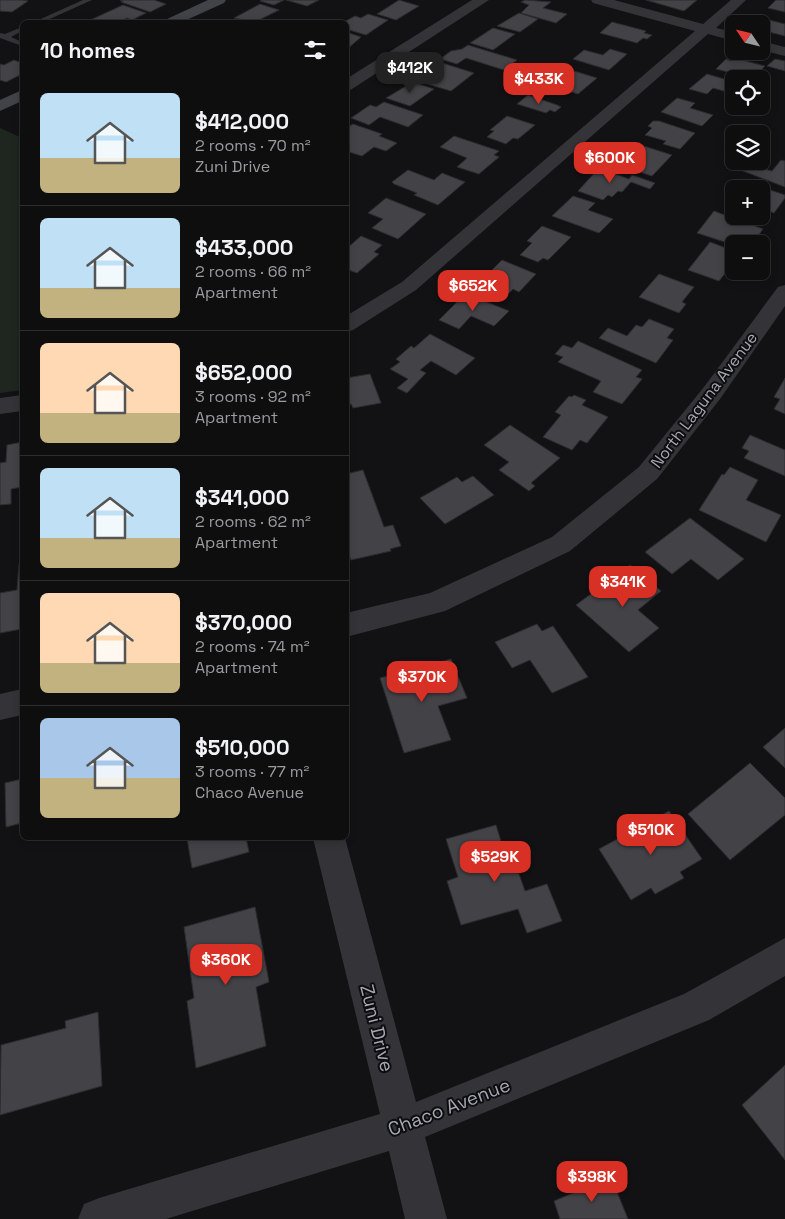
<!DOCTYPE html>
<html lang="en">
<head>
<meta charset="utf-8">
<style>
	body { margin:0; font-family:"Space Grotesk",sans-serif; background:#1c1c1d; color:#f1f3f6; height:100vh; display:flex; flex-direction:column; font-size:19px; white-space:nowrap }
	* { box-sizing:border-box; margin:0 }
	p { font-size:16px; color:#9b9c9e }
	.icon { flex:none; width:28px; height:28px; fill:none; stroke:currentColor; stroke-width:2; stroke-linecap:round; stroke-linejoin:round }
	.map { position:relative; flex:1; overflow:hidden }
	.drawer { position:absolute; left:20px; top:20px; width:329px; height:820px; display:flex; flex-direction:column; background:#0e0e0f; border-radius:8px; box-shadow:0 2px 8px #0003,0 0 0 1px #2e2e2f }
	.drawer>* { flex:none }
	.needle { width:32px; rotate:305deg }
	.buttons { position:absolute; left:725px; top:15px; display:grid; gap:10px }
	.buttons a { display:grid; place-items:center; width:45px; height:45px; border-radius:8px; background:#0e0e0f; box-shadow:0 2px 8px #0003,0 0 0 1px #2e2e2f; font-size:25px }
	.price { position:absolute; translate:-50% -42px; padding:0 11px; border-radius:10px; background:#d93025; color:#fff; font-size:16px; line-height:32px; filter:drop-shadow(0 1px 2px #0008) }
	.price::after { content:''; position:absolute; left:50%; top:30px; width:15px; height:11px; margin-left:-8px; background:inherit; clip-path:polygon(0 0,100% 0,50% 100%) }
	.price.selected { background:#222; color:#fff }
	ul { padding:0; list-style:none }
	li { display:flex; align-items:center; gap:15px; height:125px; padding:0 20px }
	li+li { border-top:1px solid #2e2e2f }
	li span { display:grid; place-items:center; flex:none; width:140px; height:100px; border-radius:8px; color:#555 }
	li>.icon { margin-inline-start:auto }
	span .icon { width:60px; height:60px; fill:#fffc; stroke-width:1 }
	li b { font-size:21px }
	h2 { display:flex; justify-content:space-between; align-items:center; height:60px; padding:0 20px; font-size:21px }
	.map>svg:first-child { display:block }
	.green { fill:#1f2620 }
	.building { fill:#424247; stroke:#2d2c30 }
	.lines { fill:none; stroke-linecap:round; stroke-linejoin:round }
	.lane { fill:#343438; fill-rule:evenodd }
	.street { fill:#343438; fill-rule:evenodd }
	.secondary { fill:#424348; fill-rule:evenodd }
	.labels { text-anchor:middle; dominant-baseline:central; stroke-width:4; stroke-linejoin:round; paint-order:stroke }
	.street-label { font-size:16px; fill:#a5a8b3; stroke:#0d0d0f }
	.near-street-label { font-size:19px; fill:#a5a8b3; stroke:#0d0d0f }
</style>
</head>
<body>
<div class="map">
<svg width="785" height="1219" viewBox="0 0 785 1219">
	<rect width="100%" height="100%" fill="#121214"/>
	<!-- green -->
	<path class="green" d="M0 128 22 138V390L0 393Z"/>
	<!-- building -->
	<path class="building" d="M0 0H22L28 1 12 12 0 11Z
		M120 0H154L166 4 150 12 121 2 123 1Z
		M262 0H284L274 5 260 1Z
		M286 0H319L307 6Z
		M399 0 419 6 396 20 377 14Z
		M525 0 551 2 543 8 567 14 556 23 521 13 529 5 521 2Z
		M646 0H697L684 11Z
		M776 0H785V12L768 8Z
		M260 4 279 10 255 22 234 18Z
		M123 5 146 13 132 20 127 18 121 21 122 22H86Z
		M519 13 538 19 520 32 497 26Z
		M368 14 388 20 366 35 346 29V22H344L355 16 361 18Z
		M757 17 785 24V36L761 30V24H750Z
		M612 22 646 31 644 33 652 35 647 39 643 38 637 43 600 33Z
		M493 28 515 34 493 50 470 43Z
		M346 32 361 37 346 50Z
		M468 45 481 49 517 60 504 70 466 58 457 64 440 59 451 51 462 49Z
		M610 49 627 54 609 70 573 59 584 50 603 55Z
		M734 58 765 66 756 75 741 70 738 73 733 72 732 73 716 69 726 59 731 61Z
		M775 59 785 61V71L767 66Z
		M14 60 22 63V74L6 82 0 80V64L4 65Z
		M439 62 474 73 451 91 410 79Z
		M574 71 597 78 578 94 549 85 561 75 567 77Z
		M707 74 734 82V94L713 88 707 94 689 89Z
		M413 82 434 89 410 106 386 98Z
		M528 95 557 105 561 107 555 112 550 110 546 113 517 104Z
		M677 98 695 103 690 108 713 115 702 126 661 112Z
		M384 102 423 115 408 127 380 117 369 125 351 118 370 105 376 107Z
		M507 116 535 125 518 139 513 138 506 144 487 137 494 131 490 130Z
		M653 121H659L695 133 680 149 663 144 666 141 645 135 652 128 648 126Z
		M353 124 382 134 379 136 397 143 386 151 374 147 362 156 346 151V128Z
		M454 136 499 151 494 155 499 157 479 174 457 167 467 158 440 147Z
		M631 142 672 155 652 176 610 162 615 158 610 156 620 147 625 148Z
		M781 160 785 161V187L743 171 749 165 772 171Z
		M599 168 629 179 632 175 655 183 650 189 631 182 622 192 618 191 612 197 608 195 603 200 578 191Z
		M408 170 434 180 442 173 465 182 438 205 414 195 417 193 394 184 392 182Z
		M767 189 785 195V198L774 213 769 211 766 215 761 213V196Z
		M573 196 595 203 588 210 613 219 599 233 552 216Z
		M386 198 426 214 398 239 372 228 383 219 368 213Z
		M714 211 735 219 763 229 752 244 734 245 697 233Z
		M542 226 571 237 548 260 543 258 538 262 520 255 532 243 527 241Z
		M361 236 382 245 374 252 379 254 357 273 346 269V256L348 254 346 253V249Z
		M710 242 734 251 726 264 731 266 719 281 688 270Z
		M502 260 536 274 519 292 513 289 505 297 482 287 490 280 485 277Z
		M659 274 694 287 682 302 686 304 679 313 639 297Z
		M472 296 509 311 494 326 471 316 459 329 439 320 462 297 468 300Z
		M649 319 674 329 667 338 673 340 656 363 599 338 608 328 627 336 636 325 642 327Z
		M430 334 475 358 456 375 431 361 420 370 426 373 407 393 397 388 408 379 390 369 400 362 396 359 411 346 414 348Z
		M578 341 642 370 636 377 642 379 622 404 593 392 601 381 558 362 563 357 555 354 563 345 572 348Z
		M370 374 381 403 353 408 351 404 346 405V378Z
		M785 378V414L774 409 780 399 774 397Z
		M574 395 586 400 582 405 608 417 587 443 580 440 572 450 543 437 561 415 555 412 569 396 572 397Z
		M510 425 560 458 531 483 535 486 529 491 499 470 509 462 484 445Z
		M750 435 785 450V476L744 458 749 451 742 448Z
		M22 442V487L11 489V504L0 505V463L6 462 7 445Z
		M730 467 758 480 746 500 781 515 766 542 699 510 722 474 724 475Z
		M363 470 384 527 393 525 401 546 390 549 391 551 351 560 346 547V474Z
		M473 476 494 495 445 524 420 498 457 477 462 482Z
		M690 518 744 559 718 580 691 559 672 574 645 552Z
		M22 563V629L0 633V593L17 590 19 564Z
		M630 565 661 591 638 610 659 628 629 652 576 605Z
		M537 624 542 631 553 626 588 677 552 693 530 660 512 668 495 642Z
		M451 659 467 698 438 706 451 740 404 753 380 678Z
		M785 728V768L763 747Z
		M750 763 785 798V815L730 860 688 814Z
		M22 779V823L6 827 5 783Z
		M669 811 702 859 680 872 684 878 655 894 651 888 631 900 599 849Z
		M496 825 503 848 509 846 525 891 547 884 562 921 527 933 518 909 461 925 447 881 458 877 446 839Z
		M187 838H246L249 852 192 868Z
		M255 907 269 982 256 987 266 1046 196 1068 187 1001 194 998 184 927Z
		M98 1012 102 1086 0 1115 1 1045 66 1028 65 1021Z
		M785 1065V1160L742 1105Z
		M611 1177 628 1219H560L554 1201Z"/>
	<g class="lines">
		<!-- lane -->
		<path class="lane" d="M83 0H92L43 22H34Z
			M22 27V31L11 37 22 42V46L0 38V33L5 34Z"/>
		<!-- street -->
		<path class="street" d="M472 0H489L352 89 346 91V79Z
			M591 0H614L703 24 731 0H746L716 28 734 32V41L708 34 416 290 353 330 346 332V316L402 282 695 31 593 3Z
			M761 41 785 47V56L761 50Z
			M785 285V306L720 399 657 479 570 551 445 611 346 637V613L430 593 552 537 639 467 704 387 778 287Z
			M22 395V411L0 414V398Z
			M22 689V715L0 720V694Z
			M313 838H345L416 1102 684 994 785 938V976L709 1020 425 1137 447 1219H405L389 1151 166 1219H78L84 1204 99 1198 380 1114Z"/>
		<!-- secondary -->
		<path class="secondary" d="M208 0H226L224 3 182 22H165L167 19Z
			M22 90V101L0 111V100Z"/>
	</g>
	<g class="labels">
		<!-- street labels -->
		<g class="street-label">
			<text transform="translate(704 400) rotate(-53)">North Laguna Avenue</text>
		</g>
		<!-- near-street labels -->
		<g class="near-street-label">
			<text transform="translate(377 1028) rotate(76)">Zuni Drive</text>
			<text transform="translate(449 1107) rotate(-21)">Chaco Avenue</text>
		</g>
	</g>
</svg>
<div class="buttons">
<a><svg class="needle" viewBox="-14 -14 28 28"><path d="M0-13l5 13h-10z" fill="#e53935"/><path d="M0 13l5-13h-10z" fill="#9b9c9e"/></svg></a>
<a><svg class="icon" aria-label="locate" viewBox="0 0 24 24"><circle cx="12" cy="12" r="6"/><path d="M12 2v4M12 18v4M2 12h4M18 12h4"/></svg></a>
<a><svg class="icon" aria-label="layers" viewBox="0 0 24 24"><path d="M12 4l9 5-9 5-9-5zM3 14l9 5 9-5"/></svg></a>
<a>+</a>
<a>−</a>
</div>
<b class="price selected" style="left:410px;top:94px">$412K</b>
<b class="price" style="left:539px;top:105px">$433K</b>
<b class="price" style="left:610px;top:184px">$600K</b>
<b class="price" style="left:473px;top:312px">$652K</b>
<b class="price" style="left:623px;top:608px">$341K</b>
<b class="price" style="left:422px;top:703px">$370K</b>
<b class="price" style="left:651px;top:856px">$510K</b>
<b class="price" style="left:495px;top:883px">$529K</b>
<b class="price" style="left:226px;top:986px">$360K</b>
<b class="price" style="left:592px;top:1203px">$398K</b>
<section class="drawer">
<h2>10 homes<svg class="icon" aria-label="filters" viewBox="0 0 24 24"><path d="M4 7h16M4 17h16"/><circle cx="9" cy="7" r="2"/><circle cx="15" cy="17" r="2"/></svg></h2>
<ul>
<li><span style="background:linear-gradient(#bfe0f5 65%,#c2b280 0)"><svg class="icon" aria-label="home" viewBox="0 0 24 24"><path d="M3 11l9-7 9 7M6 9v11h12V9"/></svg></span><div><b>$412,000</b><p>2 rooms · 70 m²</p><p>Zuni Drive</p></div></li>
<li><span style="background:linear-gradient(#bfe0f5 70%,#c2b280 0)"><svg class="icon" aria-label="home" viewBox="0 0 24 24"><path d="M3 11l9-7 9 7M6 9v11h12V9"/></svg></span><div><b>$433,000</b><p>2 rooms · 66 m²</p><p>Apartment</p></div></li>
<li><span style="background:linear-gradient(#ffd9b3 70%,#c2b280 0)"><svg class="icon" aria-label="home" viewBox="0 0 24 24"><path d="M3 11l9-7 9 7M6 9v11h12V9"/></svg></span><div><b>$652,000</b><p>3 rooms · 92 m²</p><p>Apartment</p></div></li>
<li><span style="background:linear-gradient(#bfe0f5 70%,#c2b280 0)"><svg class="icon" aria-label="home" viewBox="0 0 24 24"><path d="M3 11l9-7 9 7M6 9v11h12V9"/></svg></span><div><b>$341,000</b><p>2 rooms · 62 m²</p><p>Apartment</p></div></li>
<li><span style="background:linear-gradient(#ffd9b3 70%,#c2b280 0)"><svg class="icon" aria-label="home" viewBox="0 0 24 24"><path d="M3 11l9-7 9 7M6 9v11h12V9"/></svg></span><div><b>$370,000</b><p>2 rooms · 74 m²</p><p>Apartment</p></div></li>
<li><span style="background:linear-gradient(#a9c7e8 60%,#c2b280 0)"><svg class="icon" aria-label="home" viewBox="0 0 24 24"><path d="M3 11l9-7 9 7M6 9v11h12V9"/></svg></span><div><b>$510,000</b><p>3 rooms · 77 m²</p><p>Chaco Avenue</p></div></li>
</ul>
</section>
</div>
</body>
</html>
